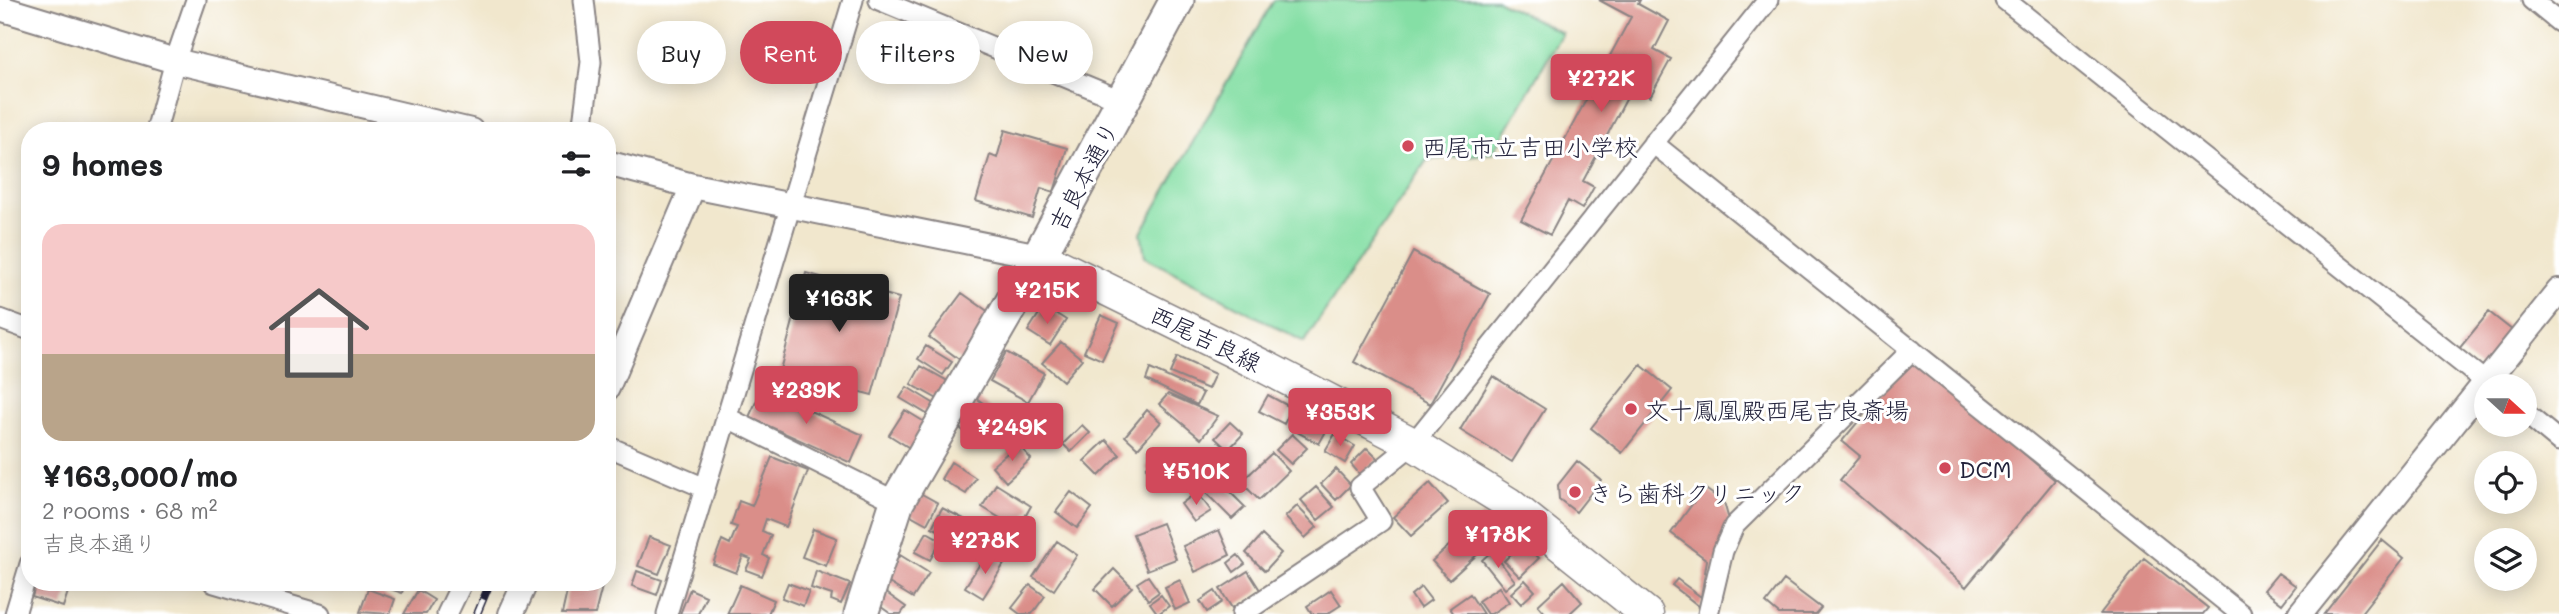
<!DOCTYPE html>
<html lang="en">
<head>
<meta charset="utf-8">
<style>
	body { margin:0; font-family:Mali,"Klee One",sans-serif; background:#f6f6f6; color:#202124; height:100vh; display:flex; flex-direction:column; font-size:26px; white-space:nowrap }
	* { box-sizing:border-box; margin:0 }
	p { font-size:23px; color:#757577 }
	.icon { flex:none; width:38px; height:38px; fill:none; stroke:currentColor; stroke-width:2; stroke-linecap:round; stroke-linejoin:round }
	.map { position:relative; flex:1; overflow:hidden }
	.drawer { position:absolute; left:21px; top:122px; width:595px; height:469px; display:flex; flex-direction:column; background:#fff; border-radius:28px; box-shadow:0 4px 18px #0003 }
	.drawer>* { flex:none }
	.guide { position:absolute; left:637px; top:21px; width:665px; height:63px; display:flex; gap:14px }
	.needle { width:46px; rotate:111deg }
	.controls { position:absolute; left:2474px; top:374px; display:grid; gap:14px }
	.controls a { display:grid; place-items:center; width:63px; height:63px; border-radius:50%; background:#fff; box-shadow:0 4px 18px #0003; font-size:35px }
	.price { position:absolute; translate:-50% -60px; padding:0 16px; border-radius:7px; background:#d1495b; color:#fff; font-size:23px; line-height:46px; filter:drop-shadow(0 2px 4px #0008) }
	.price::after { content:''; position:absolute; left:50%; top:42px; width:21px; height:16px; margin-left:-10px; background:inherit; clip-path:polygon(0 0,100% 0,50% 100%) }
	.price.selected { background:#222; color:#fff }
	ul { padding:0; list-style:none }
	li { display:grid; align-content:center; gap:14px; height:371px; padding:0 21px }
	li+li { border-top:2px solid #e0e0e0 }
	li span { display:grid; place-items:center; height:217px; border-radius:21px; color:#555 }
	li>.icon { margin-inline-start:auto }
	span .icon { width:126px; height:126px; fill:#fffc; stroke-width:1 }
	li b { font-size:30px }
	h2 { display:flex; justify-content:space-between; align-items:center; height:84px; padding:0 21px; font-size:30px }
	.tag { padding:0 24px; border-radius:32px; background:#fff; box-shadow:0 4px 18px #0003; font-size:24px; line-height:63px }
	.tag.selected { background:#d1495b; color:#fff }
	.map>svg:first-child { display:block }
	.green { fill:#85dfa5; stroke:#548070; stroke-width:2 }
	.building { fill:#da8e89 }
	.lines { fill:none; stroke-linecap:round; stroke-linejoin:round }
	.minor-casing { stroke:#8a8484; stroke-width:23 }
	.tertiary-casing { stroke:#8a8484; stroke-width:28 }
	.primary-casing { stroke:#8a8484; stroke-width:35 }
	.trunk-casing { stroke:#8a8484; stroke-width:37 }
	.minor { stroke:#fff; stroke-width:19 }
	.tertiary { stroke:#fff; stroke-width:24 }
	.primary { stroke:#fff; stroke-width:32 }
	.trunk { stroke:#fff; stroke-width:33 }
	.rail-casing { stroke:#22223b; stroke-width:8 }
	.rail { stroke:#fff; stroke-width:5; stroke-dasharray:16; stroke-linecap:butt }
	.poi-dot { fill:#d1495b; stroke:#fff; stroke-width:2.5 }
	.labels { text-anchor:middle; dominant-baseline:central; stroke-width:6; stroke-linejoin:round; paint-order:stroke }
	.poi-label { font-size:24px; fill:#22223b; stroke:#fff; text-anchor:start }
	.street-label { font-size:24px; fill:#22223b; stroke:#fff }
</style>
</head>
<body>
<div class="map">
<svg width="2559" height="614" viewBox="0 0 2559 614">
	<rect width="100%" height="100%" fill="#fff"/>
	<filter id="ink" filterUnits="userSpaceOnUse"><feTurbulence type="fractalNoise" baseFrequency=".0143" numOctaves="2"/><feDisplacementMap in="SourceGraphic" scale="14" xChannelSelector="R" yChannelSelector="G"/><feConvolveMatrix kernelMatrix="1 2 1 2 8 2 1 2 1" color-interpolation-filters="sRGB"/></filter>
	<filter id="wash" filterUnits="userSpaceOnUse"><feTurbulence type="fractalNoise" baseFrequency=".00686" numOctaves="4" result="noise"/><feDisplacementMap in="SourceGraphic" scale="28" xChannelSelector="R" yChannelSelector="G"/><feGaussianBlur stdDeviation="1.57" result="paint"/><feColorMatrix in="noise" values="0 0 0 0 0 0 0 0 0 0 0 0 0 0 0 0 0 1.4 0 .05"/><feComposite in="paint" operator="in"/></filter>
	<g filter="url(#wash)">
		<rect width="100%" height="100%" fill="#f1e7cd"/>
		<!-- green -->
		<path class="green" d="M1274 0H1497L1562 33 1493 153 1427 160 1304 342 1145 257 1141 233Z"/>
		<g id="blocks">
			<!-- building -->
			<path class="building" d="M1599 0H1640L1638 4 1669 21 1654 50 1671 59 1650 97 1632 88 1583 181 1594 187 1582 209 1568 201 1550 235 1521 220 1631 17Z
				M1005 130 1067 148 1054 192 1041 188 1032 218 976 201 990 155 997 158Z
				M1413 252 1490 294 1430 404 1354 362Z
				M806 273 899 298 872 395 780 370Z
				M962 293 1000 320 967 365 929 337Z
				M1044 306 1066 320 1050 345 1028 331Z
				M2489 312 2513 331 2482 369 2458 350Z
				M1101 315 1119 323 1102 360 1084 352Z
				M1061 342 1082 359 1063 381 1042 363Z
				M926 346 952 362 943 375 918 359Z
				M1006 352 1044 373 1028 402 990 381Z
				M1177 357 1215 374 1208 389 1170 373Z
				M1911 358 2055 480 1966 587 1840 480 1860 456 1842 441Z
				M1641 365 1672 390 1622 453 1591 428Z
				M921 366 951 383 941 401 911 384Z
				M1150 369 1203 393 1197 405 1146 380Z
				M1493 376 1545 409 1512 462 1460 430Z
				M907 387 938 406 932 417 900 398Z
				M762 389 863 435 851 463 749 417Z
				M1168 394 1218 416 1201 439 1159 404Z
				M1268 395 1292 408 1284 424 1259 411Z
				M975 397 992 410 971 437 955 424Z
				M1298 409 1329 426 1319 444 1288 427Z
				M905 410 931 426 916 452 889 435Z
				M1147 410 1161 422 1138 448 1125 436Z
				M997 416 1008 425 993 442 983 433Z
				M1230 422 1243 434 1228 450 1215 438Z
				M1082 425 1090 433 1071 452 1063 444Z
				M1292 434 1307 448 1291 464 1276 450Z
				M1335 434 1355 446 1345 463 1325 451Z
				M1106 440 1120 455 1099 476 1084 461Z
				M1018 444 1031 459 1006 482 992 466Z
				M1367 448 1378 459 1361 476 1351 464Z
				M1159 453 1175 468 1162 482 1146 468Z
				M1272 453 1289 471 1259 500 1241 482Z
				M1204 456 1219 470 1202 487 1188 472Z
				M772 457 808 471 786 527 766 519 762 531 771 535 763 555 769 558 762 576 746 570 751 559 743 556 736 573 713 564 722 540 730 544 737 527 731 525 739 501 752 506Z
				M1577 461 1601 480 1576 512 1559 499 1558 485Z
				M951 462 976 478 966 494 941 479Z
				M1336 469 1351 485 1336 500 1321 484Z
				M1219 481 1245 507 1232 519 1206 493Z
				M1430 483 1448 503 1411 536 1393 517Z
				M996 484 1031 506 1018 529 982 507Z
				M1316 487 1334 507 1318 520 1301 500Z
				M1704 488 1724 502 1730 524 1700 607 1672 585 1677 579 1701 597 1707 560 1671 533Z
				M1071 492 1092 508 1077 528 1056 512Z
				M1197 492 1211 511 1194 522 1181 504Z
				M920 493 938 503 927 524 909 514Z
				M1297 506 1317 527 1305 538 1285 517Z
				M942 508 964 519 954 538 932 527Z
				M1483 515 1500 534 1449 580 1432 561Z
				M1162 523 1176 559 1147 570 1133 534Z
				M813 529 837 538 826 566 802 557Z
				M1219 530 1230 555 1195 572 1183 546Z
				M927 532 941 540 930 560 915 552Z
				M961 535 983 548 977 559 954 547Z
				M1262 535 1281 553 1265 571 1246 553Z
				M649 537 671 545 659 574 638 566Z
				M2382 540 2404 558 2360 614H2324Z
				M1057 541 1077 555 1054 590 1033 577Z
				M1523 542 1539 558 1520 577 1504 561Z
				M1492 551 1515 581 1505 589 1482 560Z
				M987 553 1004 564 983 598 965 587Z
				M900 555 929 573 913 598 884 580Z
				M1238 555 1245 564 1234 572 1228 563Z
				M2144 558 2208 608 2203 614H2100Z
				M1114 569 1132 587 1112 606 1095 589Z
				M637 571 662 580 657 595 632 586Z
				M816 571 850 584 841 604 831 600 832 595 811 588Z
				M1248 571 1260 590 1232 608 1220 589Z
				M2278 573 2296 586 2282 604 2264 590Z
				M1148 576 1159 592 1148 600 1137 583Z
				M1180 580 1190 603 1175 610 1165 587Z
				M1525 580 1535 591 1521 604 1511 593Z
				M1784 580 1821 608 1816 614H1779L1766 603Z
				M1564 581 1582 602 1569 614H1546L1538 605Z
				M36 583H71L63 607 32 597Z
				M378 583H405L402 593 378 585Z
				M569 583H603L595 614H562Z
				M788 583 809 591 803 606 782 598Z
				M740 585 774 600 768 614H727Z
				M1030 585 1045 596 1032 614H1020L1012 608Z
				M1421 587 1431 600 1420 608 1411 595Z
				M1499 587 1509 602 1491 614H1487L1478 601Z
				M368 589 395 599 390 614 360 612Z
				M690 589 706 596 698 614H680Z
				M418 590 434 600 426 614H404Z
				M1331 590 1341 605 1327 614H1312L1307 606Z
				M1215 591 1222 602 1207 612 1200 601Z
				M885 592 906 607 901 614H891L877 604Z
				M1470 594 1483 614H1454L1450 608Z
				M1161 595 1169 606 1158 614 1150 603Z"/>
		</g>
	</g>
	<g filter="url(#ink)">
		<use href="#blocks" fill-opacity="0" stroke="#8a8484" stroke-width="2"/>
		<g class="lines">
			<!-- minor casing -->
			<g class="minor-casing">
				<path id="minor" d="M879 0 1123 101
					M2005 0 2492 387
					M2532 0 2559 22
					M156 131 175 61 196 0
					M582 131 591 62 584 0
					M1653 143 2241 614
					M0 319 30 330
					M2525 413 2559 441
					M726 417 897 502
					M607 446 705 488
					M214 583 320 614
					M15 614 30 564
					M447 614 462 583
					M667 614 853 0
					M1242 614 1381 521 1360 487 1413 444 1768 0
					M1708 614 1723 551 1734 526 1912 350"/>
			</g>
			<!-- tertiary casing -->
			<g class="tertiary-casing">
				<path id="tertiary" d="M0 8 175 61 471 131
					M607 163 693 186 1039 256
					M607 388 693 186
					M511 614 525 583
					M2300 614 2559 291"/>
			</g>
			<!-- primary casing -->
			<g class="primary-casing">
				<path id="primary" d="M1039 256 1267 368 1413 444 1508 503 1647 614"/>
			</g>
			<!-- trunk casing -->
			<g class="trunk-casing">
				<path id="trunk" d="M861 614 897 502 1039 256 1177 0"/>
			</g>
			<!-- minor -->
			<use href="#minor" class="minor"/>
			<!-- tertiary -->
			<use href="#tertiary" class="tertiary"/>
			<!-- primary -->
			<use href="#primary" class="primary"/>
			<!-- trunk -->
			<use href="#trunk" class="trunk"/>
			<!-- rail casing -->
			<g class="rail-casing">
				<path id="rail" d="M477 614 490 583"/>
			</g>
			<!-- rail -->
			<use href="#rail" class="rail"/>
		</g>
	</g>
	<!-- markers -->
	<g class="poi-dot">
		<circle cx="1408" cy="146" r="7"/>
		<circle cx="1631" cy="409" r="7"/>
		<circle cx="1945" cy="468" r="7"/>
		<circle cx="1575" cy="492" r="7"/>
	</g>
	<g class="labels">
		<!-- poi labels -->
		<g class="poi-label">
			<text x="1422" y="146">西尾市立吉田小学校</text>
			<text x="1645" y="409">文十鳳凰殿西尾吉良斎場</text>
			<text x="1959" y="468">DCM</text>
			<text x="1589" y="492">きら歯科クリニック</text>
		</g>
		<!-- street labels -->
		<g class="street-label">
			<text transform="translate(1083 176) rotate(-62)">吉良本通り</text>
			<text transform="translate(1206 338) rotate(26)">西尾吉良線</text>
		</g>
	</g>
</svg>
<div class="controls">
<a><svg class="needle" viewBox="-14 -14 28 28"><path d="M0-13l5 13h-10z" fill="#e53935"/><path d="M0 13l5-13h-10z" fill="#757577"/></svg></a>
<a><svg class="icon" aria-label="locate" viewBox="0 0 24 24"><circle cx="12" cy="12" r="6"/><path d="M12 2v4M12 18v4M2 12h4M18 12h4"/></svg></a>
<a><svg class="icon" aria-label="layers" viewBox="0 0 24 24"><path d="M12 4l9 5-9 5-9-5zM3 14l9 5 9-5"/></svg></a>
</div>
<b class="price" style="left:1601px;top:114px">¥272K</b>
<b class="price" style="left:1047px;top:326px">¥215K</b>
<b class="price selected" style="left:839px;top:334px">¥163K</b>
<b class="price" style="left:806px;top:426px">¥239K</b>
<b class="price" style="left:1340px;top:448px">¥353K</b>
<b class="price" style="left:1012px;top:463px">¥249K</b>
<b class="price" style="left:1196px;top:507px">¥510K</b>
<b class="price" style="left:1498px;top:570px">¥178K</b>
<b class="price" style="left:985px;top:576px">¥278K</b>
<div class="guide">
<a class="tag">Buy</a>
<a class="tag selected">Rent</a>
<a class="tag">Filters</a>
<a class="tag">New</a>
</div>
<section class="drawer">
<h2>9 homes<svg class="icon" aria-label="filters" viewBox="0 0 24 24"><path d="M4 7h16M4 17h16"/><circle cx="9" cy="7" r="2"/><circle cx="15" cy="17" r="2"/></svg></h2>
<ul>
<li><span style="background:linear-gradient(#f6c9c9 60%,#b9a48a 0)"><svg class="icon" aria-label="home" viewBox="0 0 24 24"><path d="M3 11l9-7 9 7M6 9v11h12V9"/></svg></span><div><b>¥163,000/mo</b><p>2 rooms · 68 m²</p><p>吉良本通り</p></div></li>
</ul>
</section>
</div>
</body>
</html>
